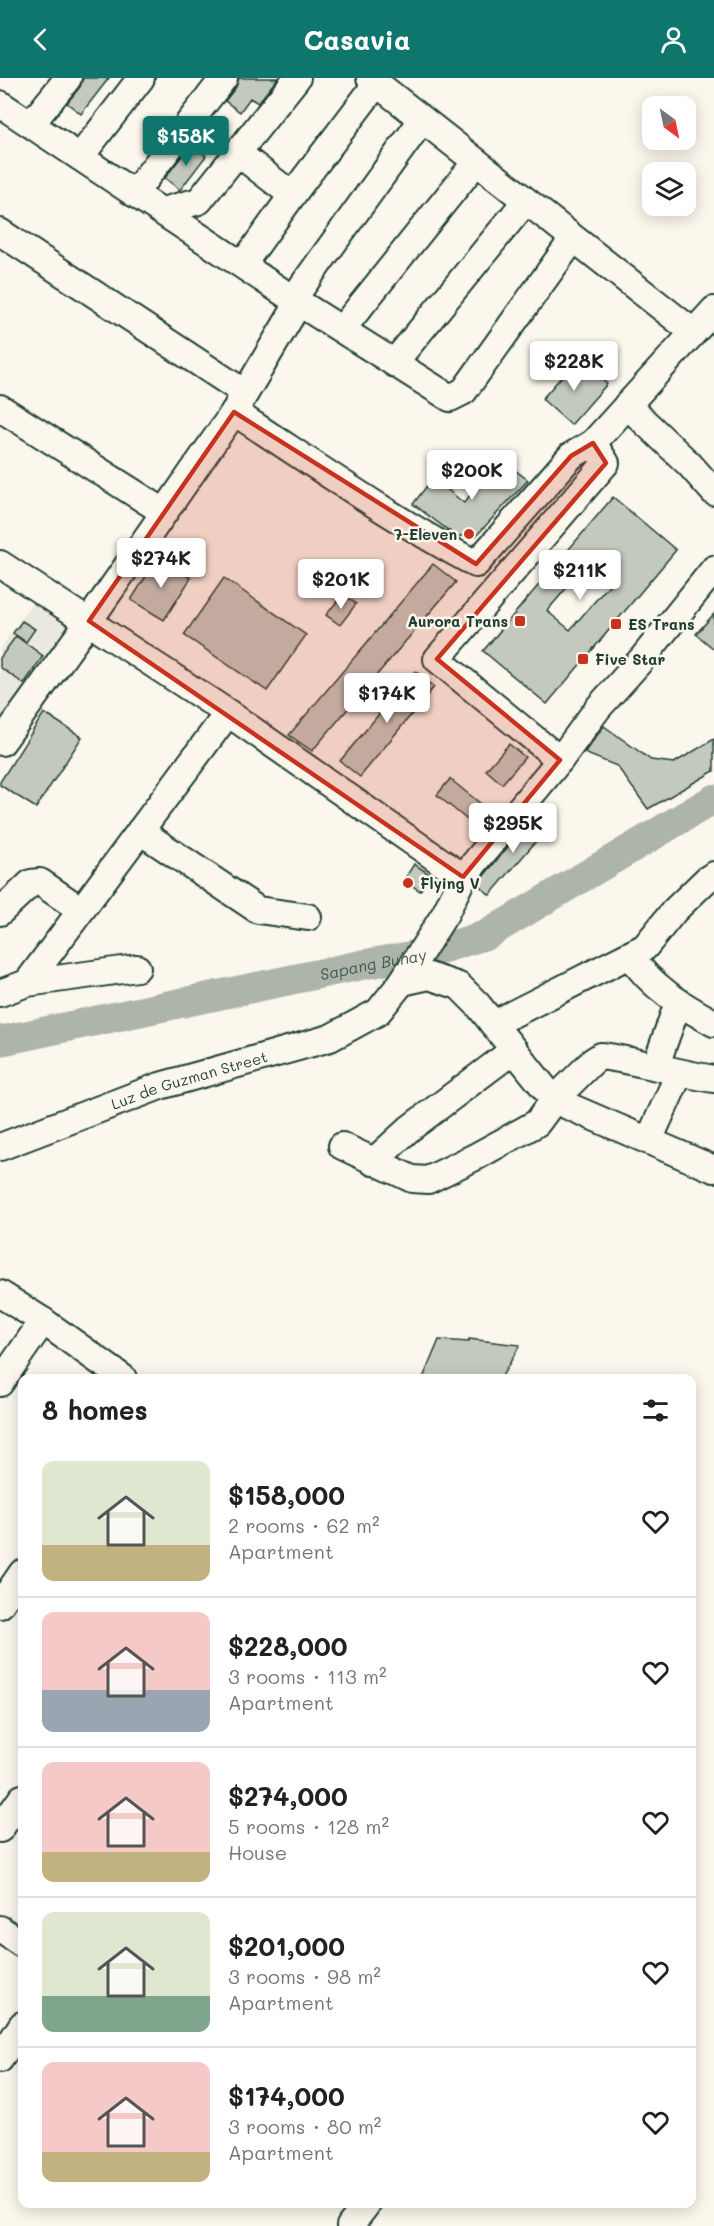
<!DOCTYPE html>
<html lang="en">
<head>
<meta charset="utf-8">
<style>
	body { margin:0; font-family:Mali,sans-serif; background:#f6f6f6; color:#222; height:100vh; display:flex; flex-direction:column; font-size:22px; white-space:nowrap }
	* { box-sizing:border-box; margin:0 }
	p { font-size:20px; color:#767676 }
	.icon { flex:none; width:33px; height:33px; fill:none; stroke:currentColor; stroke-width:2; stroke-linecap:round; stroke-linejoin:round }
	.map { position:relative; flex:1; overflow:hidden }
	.sheet { position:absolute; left:18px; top:1296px; width:678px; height:834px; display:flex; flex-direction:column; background:#fff; border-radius:12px; box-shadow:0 3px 15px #0003 }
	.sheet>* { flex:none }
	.needle { width:39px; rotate:147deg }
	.buttons { position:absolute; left:642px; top:18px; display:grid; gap:12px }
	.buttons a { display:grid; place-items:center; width:54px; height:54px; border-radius:12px; background:#fff; box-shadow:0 3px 15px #0003; font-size:30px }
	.price { position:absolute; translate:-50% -51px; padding:0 14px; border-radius:6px; background:#fff; color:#222; font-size:20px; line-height:39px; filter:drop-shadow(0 2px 3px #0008) }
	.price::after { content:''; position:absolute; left:50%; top:36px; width:18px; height:14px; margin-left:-9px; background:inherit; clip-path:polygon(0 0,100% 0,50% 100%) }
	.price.on { background:#0f766e; color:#fff }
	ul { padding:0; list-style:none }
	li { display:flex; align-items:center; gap:18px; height:150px; padding:0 24px }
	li+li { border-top:2px solid #e0e0e0 }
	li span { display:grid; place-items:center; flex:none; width:168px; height:120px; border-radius:12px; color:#555 }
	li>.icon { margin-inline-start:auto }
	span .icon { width:72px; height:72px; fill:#fffc; stroke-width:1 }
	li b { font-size:26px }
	h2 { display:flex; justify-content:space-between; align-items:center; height:72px; padding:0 24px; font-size:26px }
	header { display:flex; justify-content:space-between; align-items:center; height:78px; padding:0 24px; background:#0f766e; color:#fff; font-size:27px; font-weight:700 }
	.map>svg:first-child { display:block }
	.built { fill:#eae9de }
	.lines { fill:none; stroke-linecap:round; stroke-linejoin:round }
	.river { stroke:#adb4aa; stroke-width:30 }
	.building { fill:#c4c9be; stroke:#1f3d34; stroke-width:1.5; fill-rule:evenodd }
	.minor-casing { stroke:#1f3d34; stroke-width:30 }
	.minor { stroke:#fbf7ec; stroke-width:26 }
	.marked { fill:#c8321e; fill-opacity:0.2; stroke:#c8321e; stroke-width:4.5; stroke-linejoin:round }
	.poi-dot { fill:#c8321e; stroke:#fbf7ec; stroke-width:2 }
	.labels { text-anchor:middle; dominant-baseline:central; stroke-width:5; stroke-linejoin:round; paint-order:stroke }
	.poi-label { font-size:15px; font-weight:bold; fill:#1f3d34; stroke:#fbf7ec; text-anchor:start }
	.street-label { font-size:15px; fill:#1f3d34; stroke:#fbf7ec }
	.water-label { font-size:16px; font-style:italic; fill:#425b52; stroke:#fbf7ec }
</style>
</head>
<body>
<header><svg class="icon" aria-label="back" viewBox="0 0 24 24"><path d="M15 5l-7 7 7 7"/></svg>Casavia<svg class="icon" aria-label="person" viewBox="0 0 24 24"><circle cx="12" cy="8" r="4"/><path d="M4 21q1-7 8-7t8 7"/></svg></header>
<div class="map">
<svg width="714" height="2148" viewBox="0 0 714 2148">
	<rect width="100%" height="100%" fill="#fbf7ec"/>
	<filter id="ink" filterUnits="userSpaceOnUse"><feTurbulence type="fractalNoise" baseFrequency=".0167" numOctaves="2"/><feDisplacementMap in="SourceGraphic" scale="12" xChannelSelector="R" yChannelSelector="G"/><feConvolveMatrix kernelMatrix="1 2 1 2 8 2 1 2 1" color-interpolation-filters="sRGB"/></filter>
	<g filter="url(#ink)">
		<!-- built -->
		<path class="built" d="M33 523 72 549 0 648V571Z"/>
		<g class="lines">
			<!-- river -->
			<path class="river" id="s1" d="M0 963 366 886 428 875 486 857 714 721"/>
		</g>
		<!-- building -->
		<path class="building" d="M83 0H109L81 36 67 25 80 9Z
			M239 0H278L258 25 250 20 240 34 225 23 236 9Z
			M191 66 206 78 180 112 165 100Z
			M578 280 607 306 571 347 542 321Z
			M499 380 528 402 476 458H456L413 426 433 400 464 425Z
			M613 419 676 472 547 626 483 573ZM586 487 609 507 570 552 547 533Z
			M158 479 191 500 164 542 131 522Z
			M433 486 456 504 312 673 289 657Z
			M224 500 306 557 267 613 184 557Z
			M343 516 356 526 340 547 326 537Z
			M714 536V571L696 556Z
			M22 543 35 551 26 564 13 555Z
			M16 558 43 578 24 606 0 589V580Z
			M415 593 434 609 360 699 340 683Z
			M44 635 82 659 36 730 0 707V704Z
			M604 648 651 682 674 685 714 661V693L648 731 617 688 584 675Z
			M509 666 525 679 502 706 486 692Z
			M450 701 491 734 477 750 437 717Z
			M535 736 549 748 490 817 477 806Z
			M414 786 431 797 420 813 404 802Z
			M469 1261 520 1267 501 1300H423L439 1262 469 1264Z"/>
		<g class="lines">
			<!-- minor casing -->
			<g class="minor-casing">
				<g id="minor">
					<path d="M370 0 693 254"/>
					<path d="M0 26 293 221 450 320 464 313 573 161"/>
					<path d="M31 46 68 0"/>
					<path d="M238 75 292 117"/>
					<path d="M80 79 141 0"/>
					<path d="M134 115 224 0"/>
					<path d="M162 133 199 123 297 0"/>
					<path d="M0 154 245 315"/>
					<path d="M243 186 299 108 377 5"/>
					<path d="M342 251 476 84"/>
					<path d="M394 285 525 124"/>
					<path d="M627 327 690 387 714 414"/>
					<path d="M0 330 164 434"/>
					<path d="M234 334C314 386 392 441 476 486L571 378 593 365"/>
					<path d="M0 486 228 635 463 799"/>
					<path d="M0 663 2 664 89 543 234 334 295 231 293 221 422 42"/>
					<path d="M560 682 437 581 606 385 593 365 714 232"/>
					<path d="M140 753 258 832 308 839"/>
					<path d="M0 834 31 805 40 804 81 832"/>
					<path d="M630 877C651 909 681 927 714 945"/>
					<path d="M402 904 429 898 459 908 478 927 554 1022 714 1091"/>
					<path d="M27 905 137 890"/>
					<path d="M0 915 27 905 228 635"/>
					<path d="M493 946 645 869 674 833 706 802 714 797"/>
					<path d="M656 987 678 925"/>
					<path d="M649 1062 679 996"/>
					<path d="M342 1068 412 1101 428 1102 477 1078 537 1045 554 1022 593 983 601 978C640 983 675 995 714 1001"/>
					<path id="s2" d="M0 1069 160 1008 330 960 378 934 402 904 445 836 463 799 560 682 598 630 642 581 714 491"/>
					<path d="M373 1084 409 1051 514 972"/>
					<path d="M0 1216 43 1243 123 1300"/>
					<path d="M0 1305 43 1243"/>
					<path d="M0 1527 22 1495"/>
					<path d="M0 1751 22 1720"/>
					<path d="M0 1851 22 1866"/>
					<path d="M0 1981 22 1947"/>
					<path d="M350 2148 367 2126"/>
				</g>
			</g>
			<!-- minor -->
			<use href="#minor" class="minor"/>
		</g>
	</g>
	<!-- marked area -->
	<path class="marked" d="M234 334 476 486 571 378 593 365 606 385 437 581 560 682 463 799 89 543Z"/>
	<!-- markers -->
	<g class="poi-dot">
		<circle cx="469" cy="456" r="6"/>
		<rect x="514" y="537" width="12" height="12" rx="3"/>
		<rect x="610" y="540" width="12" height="12" rx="3"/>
		<rect x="577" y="575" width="12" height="12" rx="3"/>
		<circle cx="408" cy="805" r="6"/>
	</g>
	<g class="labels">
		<!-- poi labels -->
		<g class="poi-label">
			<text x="457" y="456" text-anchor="end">7-Eleven</text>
			<text x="508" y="543" text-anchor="end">Aurora Trans</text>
			<text x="628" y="546">ES Trans</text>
			<text x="595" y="581">Five Star</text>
			<text x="420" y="805">Flying V</text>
		</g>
		<!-- street labels -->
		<g class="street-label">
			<text stroke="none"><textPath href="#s2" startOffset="201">Luz de Guzman Street</textPath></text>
		</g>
		<!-- water labels -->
		<g class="water-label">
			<text stroke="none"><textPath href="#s1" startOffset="381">Sapang Buhay</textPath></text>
		</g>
	</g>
</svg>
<div class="buttons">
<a><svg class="needle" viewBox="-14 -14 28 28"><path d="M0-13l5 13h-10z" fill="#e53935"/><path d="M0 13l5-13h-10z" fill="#767676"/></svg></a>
<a><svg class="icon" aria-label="layers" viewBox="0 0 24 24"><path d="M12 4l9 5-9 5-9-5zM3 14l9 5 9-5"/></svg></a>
</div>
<b class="price on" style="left:186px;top:89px">$158K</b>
<b class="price" style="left:574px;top:314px">$228K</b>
<b class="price" style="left:472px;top:423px">$200K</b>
<b class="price" style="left:161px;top:511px">$274K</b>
<b class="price" style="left:580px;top:523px">$211K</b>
<b class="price" style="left:341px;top:532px">$201K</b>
<b class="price" style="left:387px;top:646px">$174K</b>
<b class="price" style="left:513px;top:776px">$295K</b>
<section class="sheet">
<h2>8 homes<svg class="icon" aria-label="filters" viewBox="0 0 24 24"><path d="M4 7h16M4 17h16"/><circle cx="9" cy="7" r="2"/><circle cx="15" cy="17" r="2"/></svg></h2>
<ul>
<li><span style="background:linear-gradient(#dfe7d0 70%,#c2b280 0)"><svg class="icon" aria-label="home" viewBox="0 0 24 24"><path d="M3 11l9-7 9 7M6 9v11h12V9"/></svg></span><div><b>$158,000</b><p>2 rooms · 62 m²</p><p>Apartment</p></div><svg class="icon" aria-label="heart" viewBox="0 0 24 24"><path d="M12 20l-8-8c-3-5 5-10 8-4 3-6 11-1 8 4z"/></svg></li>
<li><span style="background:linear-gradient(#f6c9c9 65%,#9aa5b1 0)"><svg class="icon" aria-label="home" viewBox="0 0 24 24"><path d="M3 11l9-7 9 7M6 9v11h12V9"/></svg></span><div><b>$228,000</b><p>3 rooms · 113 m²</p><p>Apartment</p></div><svg class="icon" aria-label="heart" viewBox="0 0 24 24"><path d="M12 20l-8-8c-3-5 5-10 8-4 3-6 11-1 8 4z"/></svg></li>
<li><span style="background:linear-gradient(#f6c9c9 75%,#c2b280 0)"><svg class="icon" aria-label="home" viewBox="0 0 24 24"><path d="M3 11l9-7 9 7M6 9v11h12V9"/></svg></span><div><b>$274,000</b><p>5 rooms · 128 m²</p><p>House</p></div><svg class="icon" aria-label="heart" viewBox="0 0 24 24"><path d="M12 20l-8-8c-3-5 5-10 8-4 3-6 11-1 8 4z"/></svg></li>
<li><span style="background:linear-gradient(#dfe7d0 70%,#7fa58c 0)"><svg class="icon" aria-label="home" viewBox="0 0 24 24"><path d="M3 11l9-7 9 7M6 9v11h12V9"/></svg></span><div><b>$201,000</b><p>3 rooms · 98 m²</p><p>Apartment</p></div><svg class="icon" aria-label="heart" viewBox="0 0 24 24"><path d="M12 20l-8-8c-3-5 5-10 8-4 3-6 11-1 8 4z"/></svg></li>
<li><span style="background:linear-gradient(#f6c9c9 75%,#c2b280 0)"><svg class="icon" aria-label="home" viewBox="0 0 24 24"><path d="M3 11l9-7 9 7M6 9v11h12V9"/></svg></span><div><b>$174,000</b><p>3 rooms · 80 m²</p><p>Apartment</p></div><svg class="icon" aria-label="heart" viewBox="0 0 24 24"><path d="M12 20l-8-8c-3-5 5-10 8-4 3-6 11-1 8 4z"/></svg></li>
</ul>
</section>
</div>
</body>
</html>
